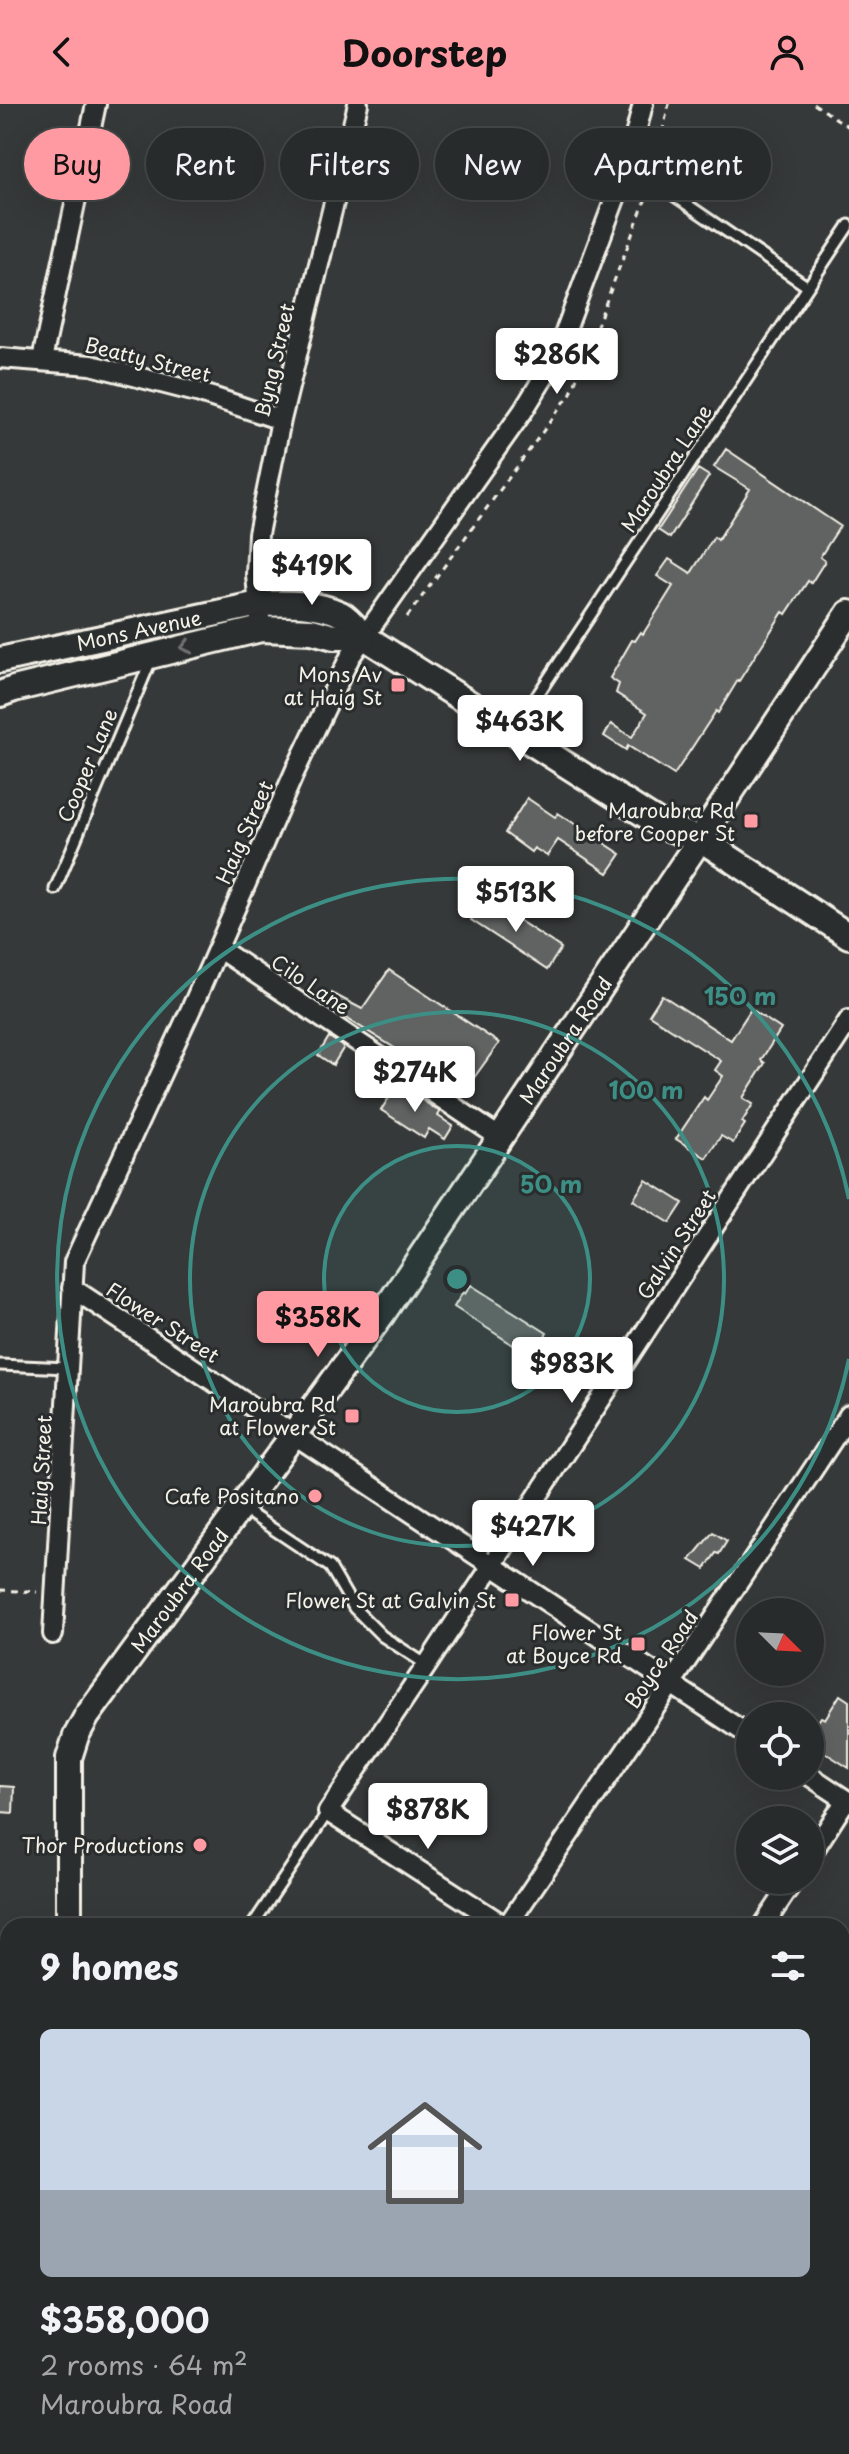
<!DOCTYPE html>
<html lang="en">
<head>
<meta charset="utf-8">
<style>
	body { margin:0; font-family:"Playpen Sans",sans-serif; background:#303333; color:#f1f3f6; height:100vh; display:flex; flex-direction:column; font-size:30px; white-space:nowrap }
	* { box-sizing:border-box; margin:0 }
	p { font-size:26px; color:#a5a7a9 }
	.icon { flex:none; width:44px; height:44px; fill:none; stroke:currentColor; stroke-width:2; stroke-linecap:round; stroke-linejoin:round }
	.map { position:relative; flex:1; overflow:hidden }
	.sheet { position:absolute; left:0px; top:1814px; width:850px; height:536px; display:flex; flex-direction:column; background:#282b2b; border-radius:24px 24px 0 0; box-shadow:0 8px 32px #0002,0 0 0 2px #444747 }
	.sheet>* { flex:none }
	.banner { position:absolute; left:24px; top:24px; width:802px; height:72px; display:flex; gap:16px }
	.needle { width:52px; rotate:114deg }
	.fabs { position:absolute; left:736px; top:1494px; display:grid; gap:16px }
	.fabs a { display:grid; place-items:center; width:88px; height:88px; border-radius:50%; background:#282b2b; box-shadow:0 8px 32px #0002,0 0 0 2px #444747; font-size:40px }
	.price { position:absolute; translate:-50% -68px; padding:0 18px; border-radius:8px; background:#fff; color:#222; font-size:26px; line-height:52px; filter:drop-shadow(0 2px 4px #0008) }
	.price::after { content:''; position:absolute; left:50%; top:48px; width:24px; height:18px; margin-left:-12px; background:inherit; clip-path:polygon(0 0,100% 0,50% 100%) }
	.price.active { background:#ff9aa2; color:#111 }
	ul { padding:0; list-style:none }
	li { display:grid; align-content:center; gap:16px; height:424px; padding:0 40px }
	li+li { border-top:2px solid #444747 }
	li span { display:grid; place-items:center; height:248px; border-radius:12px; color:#555 }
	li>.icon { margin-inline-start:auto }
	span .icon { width:144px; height:144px; fill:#fffc; stroke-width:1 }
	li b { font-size:34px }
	h2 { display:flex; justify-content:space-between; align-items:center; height:96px; padding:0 40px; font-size:34px }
	.chip { padding:0 28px; border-radius:36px; background:#282b2b; box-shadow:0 8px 32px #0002,0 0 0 2px #444747; font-size:28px; line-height:72px }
	.chip.active { background:#ff9aa2; color:#111 }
	header { display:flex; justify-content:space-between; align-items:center; height:104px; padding:0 40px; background:#ff9aa2; color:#111; font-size:36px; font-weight:700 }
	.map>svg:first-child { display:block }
	.building { fill:#616362; stroke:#f4f1e8; stroke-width:2 }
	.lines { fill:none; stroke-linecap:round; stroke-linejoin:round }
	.lane-casing { stroke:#f4f1e8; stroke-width:15 }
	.street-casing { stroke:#f4f1e8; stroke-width:24 }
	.secondary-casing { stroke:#f4f1e8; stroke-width:30 }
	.path { stroke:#f4f1e8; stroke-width:3; stroke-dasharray:6 6; stroke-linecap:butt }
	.lane { stroke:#2a2d2e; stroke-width:9 }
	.street { stroke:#2a2d2e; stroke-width:18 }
	.secondary { stroke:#2a2d2e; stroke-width:24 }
	.oneway { stroke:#71726f }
	.ring { fill:none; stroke:#3d8f86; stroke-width:4 }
	.poi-dot { fill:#ff9aa2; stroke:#2a2d2e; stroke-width:3 }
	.labels { text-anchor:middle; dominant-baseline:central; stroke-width:6; stroke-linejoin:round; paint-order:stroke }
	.street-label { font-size:20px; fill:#f4f1e8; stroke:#2a2d2e }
	.poi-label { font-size:20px; fill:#f4f1e8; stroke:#2a2d2e; text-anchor:end }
	.centre { fill:#3d8f86; stroke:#2a2d2e; stroke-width:4 }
	.ring-label { font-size:24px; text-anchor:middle; font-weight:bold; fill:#3d8f86; stroke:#2a2d2e; stroke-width:6; stroke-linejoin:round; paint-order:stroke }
</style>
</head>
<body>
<header><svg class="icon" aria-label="back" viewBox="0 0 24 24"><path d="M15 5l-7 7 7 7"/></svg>Doorstep<svg class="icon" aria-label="person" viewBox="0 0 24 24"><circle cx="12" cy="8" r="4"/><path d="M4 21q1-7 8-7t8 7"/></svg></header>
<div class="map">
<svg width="849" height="2350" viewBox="0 0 849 2350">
	<rect width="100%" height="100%" fill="#363939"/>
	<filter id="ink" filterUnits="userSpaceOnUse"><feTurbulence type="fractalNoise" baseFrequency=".0125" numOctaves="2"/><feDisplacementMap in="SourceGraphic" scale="16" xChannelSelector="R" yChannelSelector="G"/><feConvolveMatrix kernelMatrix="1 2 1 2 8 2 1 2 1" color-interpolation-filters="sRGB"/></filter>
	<g filter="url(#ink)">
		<!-- building -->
		<path class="building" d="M726 345 840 422 820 453 825 457 811 479 808 477 786 510 783 508 739 577 738 576 718 609 716 607 674 671 628 642 626 646 604 632 611 620 632 633 647 609 616 589 619 580 610 574 632 536 635 537 641 528 643 530 673 482 657 472 669 455 691 469 714 433 718 436 750 385 714 363Z
			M698 365 709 372 670 434 658 426Z
			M527 694 555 713 558 709 621 750 608 769 558 736 547 752 534 744 531 748 505 729Z
			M485 794 561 844 547 866 471 816Z
			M389 866 499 939 463 989 456 985 454 988 411 959 414 956 325 901 332 889 362 905Z
			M662 891 731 936 751 905 781 925 761 956 765 959 743 994 753 1000 742 1018 745 1020 733 1039 721 1032 706 1054 676 1035 704 993 707 996 723 972 715 966 721 957 649 911Z
			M329 933 344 943 333 961 318 951Z
			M398 980 440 1008 438 1012 453 1022 445 1035 429 1025 424 1034 381 1006Z
			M646 1076 683 1099 670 1119 633 1096Z
			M471 1181 547 1229 532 1253 454 1203 463 1188 465 1190Z
			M713 1428 727 1437 719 1450 716 1449 705 1465 690 1456Z
			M840 1591 849 1597V1664L810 1639V1630L821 1613 825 1615Z
			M0 1682 14 1683 13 1709 0 1708Z"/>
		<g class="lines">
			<!-- lane casing -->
			<g class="lane-casing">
				<path id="lane" d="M628 60 808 183
					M515 625 849 121
					M55 785 151 556
					M0 1261 68 1264
					M240 1403 330 1463 354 1504 382 1532 427 1561
					M252 1822 328 1708
					M0 1844 7 1838"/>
			</g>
			<!-- street casing -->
			<g class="street-casing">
				<path id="street" d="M0 254 91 261 200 289 281 316
					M42 256 96 0
					M261 525 256 471 258 430 281 316 358 0
					M218 844 499 1033
					M72 1184 750 1632
					M53 1530 74 1158 196 894 296 665 350 553 523 307 555 255 628 60 643 0
					M810 1672 849 1698
					M810 1752 846 1696
					M505 1822 328 1708 427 1561 849 916
					M507 1822 677 1571 849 1311
					M763 1822 794 1776
					M0 2078 8 2088
					M842 2147 849 2137
					M0 2164 8 2154
					M0 2309 8 2318
					M29 2342 36 2350
					M516 2342 528 2350
					M707 2350 712 2342"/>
			</g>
			<!-- secondary casing -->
			<g class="secondary-casing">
				<g id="secondary">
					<path id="s1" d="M0 556 259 500C286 499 316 498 341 510 349 514 357 525 363 532L663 722 700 735 722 749 849 832"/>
					<path d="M0 590 14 585 261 525 312 527 334 533 363 532"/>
					<path id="s2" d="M69 1822V1654L76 1632 87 1612 383 1209 700 735 849 509"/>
					<path d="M221 2342 227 2350"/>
				</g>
			</g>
			<!-- path -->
			<path class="path" d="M814 0 849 23
				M654 63 669 0
				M407 513 571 289 648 89
				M0 1486 37 1488"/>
			<!-- lane -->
			<use href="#lane" class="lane"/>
			<!-- street -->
			<use href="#street" class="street"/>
			<!-- secondary -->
			<use href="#secondary" class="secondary"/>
		</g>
		<!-- one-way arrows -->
		<defs><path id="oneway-chevron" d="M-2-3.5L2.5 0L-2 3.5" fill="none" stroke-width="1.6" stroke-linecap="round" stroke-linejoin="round" transform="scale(2)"/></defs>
		<use class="oneway" href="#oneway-chevron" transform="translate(186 543) rotate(166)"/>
	</g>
	<!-- distance rings -->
	<circle cx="457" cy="1175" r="133" fill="#3d8f86" fill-opacity=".12"/>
	<g class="ring">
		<circle cx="457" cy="1175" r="133"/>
		<circle cx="457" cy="1175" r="267"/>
		<path d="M849 1255A400 400 0 1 1 849 1095"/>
	</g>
	<!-- markers -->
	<g class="poi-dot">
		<rect x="390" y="573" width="16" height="16" rx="4"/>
		<rect x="743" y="709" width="16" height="16" rx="4"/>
		<rect x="344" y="1304" width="16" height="16" rx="4"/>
		<circle cx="315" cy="1392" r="8"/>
		<rect x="504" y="1488" width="16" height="16" rx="4"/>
		<rect x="630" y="1532" width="16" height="16" rx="4"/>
		<circle cx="200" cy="1741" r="8"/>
	</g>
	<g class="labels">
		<!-- street labels -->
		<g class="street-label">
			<text transform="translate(148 255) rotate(14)">Beatty Street</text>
			<text transform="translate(274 256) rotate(-77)">Byng Street</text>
			<text transform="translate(666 364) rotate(-57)">Maroubra Lane</text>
			<text stroke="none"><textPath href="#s1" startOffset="142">Mons Avenue</textPath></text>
			<text transform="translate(87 661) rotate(-67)">Cooper Lane</text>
			<text transform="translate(244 728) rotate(-66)">Haig Street</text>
			<text transform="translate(311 880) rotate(34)">Cilo Lane</text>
			<text stroke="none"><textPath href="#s2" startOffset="1042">Maroubra Road</textPath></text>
			<text transform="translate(676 1140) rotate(-57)">Galvin Street</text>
			<text transform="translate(163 1218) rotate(33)">Flower Street</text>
			<text transform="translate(41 1366) rotate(-87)">Haig Street</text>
			<text stroke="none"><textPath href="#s2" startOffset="370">Maroubra Road</textPath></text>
			<text transform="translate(661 1555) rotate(-56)">Boyce Road</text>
		</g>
		<!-- poi labels -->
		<g class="poi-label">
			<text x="382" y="570">Mons Av<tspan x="382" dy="23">at Haig St</tspan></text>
			<text x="735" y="706">Maroubra Rd<tspan x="735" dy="23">before Cooper St</tspan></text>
			<text x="336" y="1300">Maroubra Rd<tspan x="336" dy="23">at Flower St</tspan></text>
			<text x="299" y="1392">Cafe Positano</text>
			<text x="496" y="1496">Flower St at Galvin St</text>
			<text x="622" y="1528">Flower St<tspan x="622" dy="23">at Boyce Rd</tspan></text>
			<text x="184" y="1741">Thor Productions</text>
		</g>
	</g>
	<circle cx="457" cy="1175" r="12" class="centre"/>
	<g class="ring-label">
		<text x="740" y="901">150 m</text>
		<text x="646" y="995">100 m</text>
		<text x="551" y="1089">50 m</text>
	</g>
</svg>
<div class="fabs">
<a><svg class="needle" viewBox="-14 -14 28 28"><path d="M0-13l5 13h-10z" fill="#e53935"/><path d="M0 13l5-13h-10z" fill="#a5a7a9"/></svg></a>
<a><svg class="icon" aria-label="locate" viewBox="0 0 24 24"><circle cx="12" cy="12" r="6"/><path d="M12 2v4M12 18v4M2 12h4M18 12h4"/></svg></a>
<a><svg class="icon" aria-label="layers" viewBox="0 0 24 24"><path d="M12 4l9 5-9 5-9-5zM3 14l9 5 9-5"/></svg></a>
</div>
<b class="price" style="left:557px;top:292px">$286K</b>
<b class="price" style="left:312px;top:503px">$419K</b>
<b class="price" style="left:520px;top:659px">$463K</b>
<b class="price" style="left:516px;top:830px">$513K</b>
<b class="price" style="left:415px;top:1010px">$274K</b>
<b class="price active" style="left:318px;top:1255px">$358K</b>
<b class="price" style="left:572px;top:1301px">$983K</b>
<b class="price" style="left:533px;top:1464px">$427K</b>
<b class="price" style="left:428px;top:1747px">$878K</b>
<div class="banner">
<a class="chip active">Buy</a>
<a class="chip">Rent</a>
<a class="chip">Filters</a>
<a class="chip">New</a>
<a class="chip">Apartment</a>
</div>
<section class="sheet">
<h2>9 homes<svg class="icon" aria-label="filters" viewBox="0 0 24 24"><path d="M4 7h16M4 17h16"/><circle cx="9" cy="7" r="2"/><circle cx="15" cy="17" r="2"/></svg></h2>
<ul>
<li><span style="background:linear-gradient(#c9d6e8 65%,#9aa5b1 0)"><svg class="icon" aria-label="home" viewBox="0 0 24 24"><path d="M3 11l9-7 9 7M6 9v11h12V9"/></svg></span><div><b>$358,000</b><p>2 rooms · 64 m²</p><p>Maroubra Road</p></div></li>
</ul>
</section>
</div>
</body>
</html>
